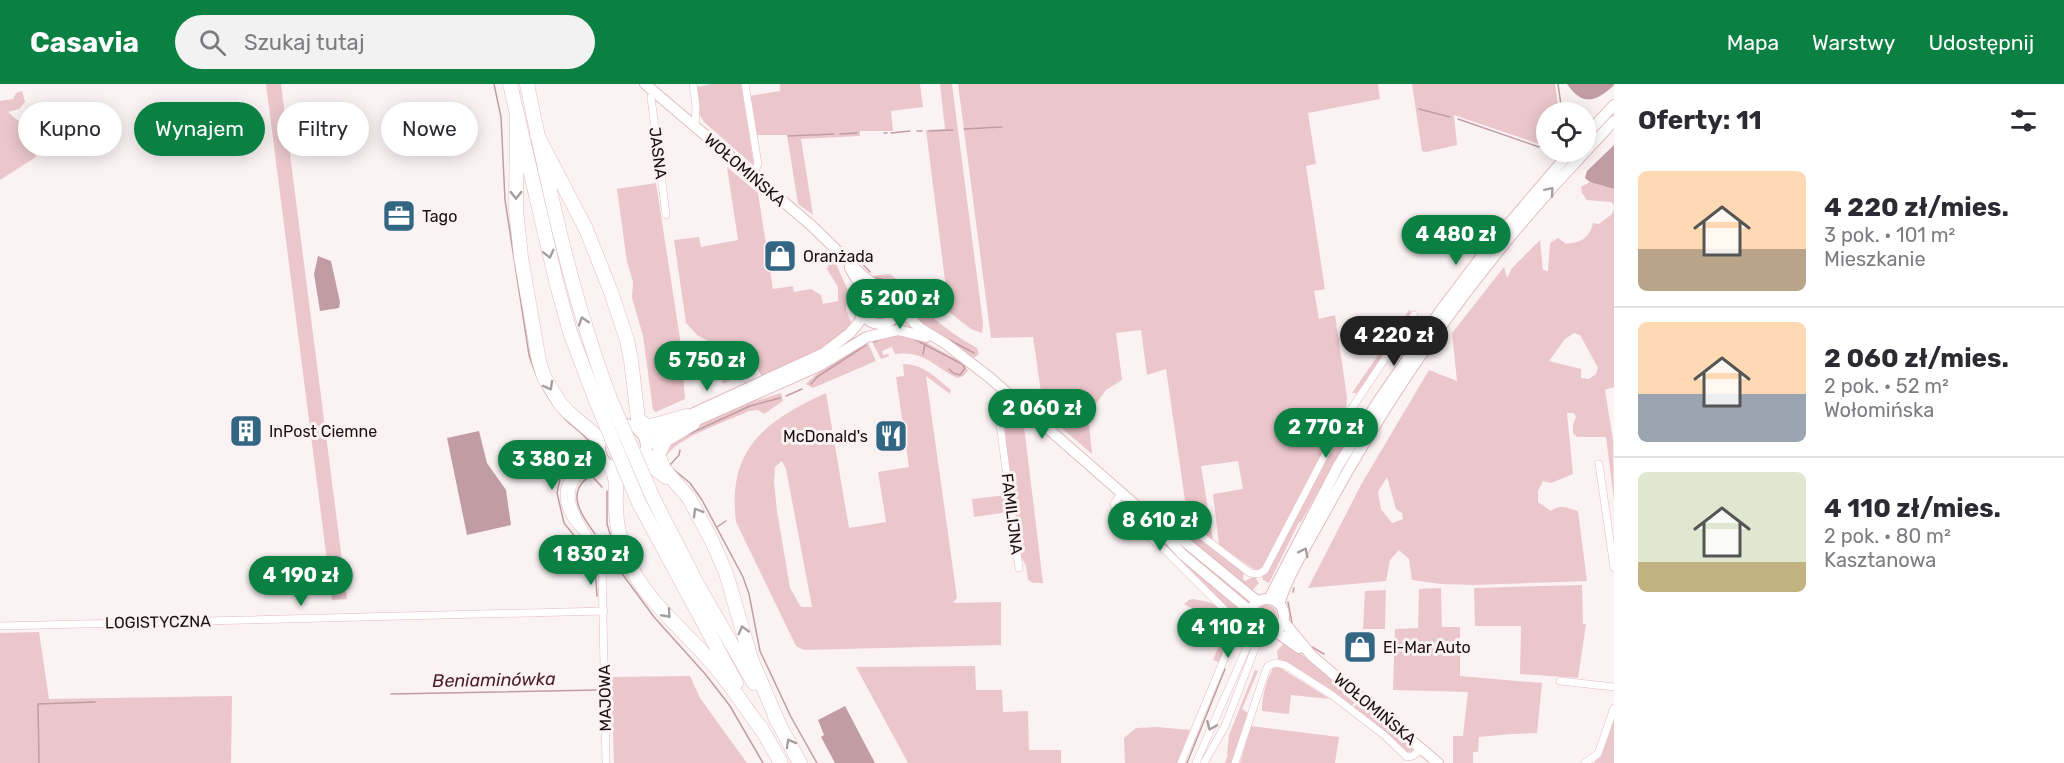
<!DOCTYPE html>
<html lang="pl">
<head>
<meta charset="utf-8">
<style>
	body { margin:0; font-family:Rubik,sans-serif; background:#f2f2f3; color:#2b2b33; height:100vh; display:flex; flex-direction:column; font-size:22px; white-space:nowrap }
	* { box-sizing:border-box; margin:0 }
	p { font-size:20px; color:#7c7c81 }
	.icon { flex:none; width:33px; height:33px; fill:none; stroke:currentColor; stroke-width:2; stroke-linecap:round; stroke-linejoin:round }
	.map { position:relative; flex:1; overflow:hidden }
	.sheet { display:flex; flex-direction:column; background:#fff; width:450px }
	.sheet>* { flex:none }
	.guide { position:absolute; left:18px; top:18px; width:570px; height:54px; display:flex; gap:12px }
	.tools { position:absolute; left:1536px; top:18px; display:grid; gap:12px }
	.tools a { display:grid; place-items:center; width:60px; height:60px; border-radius:50%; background:#fff; box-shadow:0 3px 15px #0003; font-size:30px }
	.price { position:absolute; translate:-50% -51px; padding:0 14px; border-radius:21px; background:#0b8043; color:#fff; font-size:20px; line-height:39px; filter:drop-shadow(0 2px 3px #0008) }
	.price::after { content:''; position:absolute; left:50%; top:36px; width:18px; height:14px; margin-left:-9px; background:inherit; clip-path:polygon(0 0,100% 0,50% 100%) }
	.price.selected { background:#222; color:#fff }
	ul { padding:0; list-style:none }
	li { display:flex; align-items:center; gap:18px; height:150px; padding:0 24px }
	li+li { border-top:2px solid #e1e1e2 }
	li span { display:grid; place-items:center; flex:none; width:168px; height:120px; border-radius:9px; color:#555 }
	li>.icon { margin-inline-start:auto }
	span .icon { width:72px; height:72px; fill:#fffc; stroke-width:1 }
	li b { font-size:26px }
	h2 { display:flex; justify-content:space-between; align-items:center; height:72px; padding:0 24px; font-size:26px }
	.tag { padding:0 21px; border-radius:27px; background:#fff; box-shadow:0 3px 15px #0003; font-size:21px; line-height:54px }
	.tag.selected { background:#0b8043; color:#fff }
	header { display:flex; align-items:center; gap:36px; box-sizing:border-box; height:84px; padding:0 30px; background:#0b8043; color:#fff }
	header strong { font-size:28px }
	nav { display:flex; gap:33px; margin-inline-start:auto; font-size:21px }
	.search { width:420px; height:54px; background:#f2f2f3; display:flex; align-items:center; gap:15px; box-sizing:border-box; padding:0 21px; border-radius:33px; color:#7c7c81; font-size:22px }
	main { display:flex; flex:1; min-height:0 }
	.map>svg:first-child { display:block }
	.green { fill:#ebc7cc; fill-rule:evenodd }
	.water { fill:#c19da3 }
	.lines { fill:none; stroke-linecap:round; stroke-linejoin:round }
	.stream { stroke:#c19da3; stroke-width:1.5 }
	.street-casing { stroke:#e3bbc1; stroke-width:8 }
	.secondary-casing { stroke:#e3bbc1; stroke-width:12 }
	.highway-casing { stroke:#e3bbc1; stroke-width:15 }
	.street { stroke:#fff; stroke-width:7 }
	.secondary { stroke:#fff; stroke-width:10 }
	.highway { stroke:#fff; stroke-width:14 }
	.highway-bridge-casing { stroke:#e3bbc1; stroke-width:15; stroke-linecap:butt }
	.highway-bridge { stroke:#fff; stroke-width:14 }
	.oneway { stroke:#a59fa0 }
	.labels { text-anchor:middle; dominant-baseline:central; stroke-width:6; stroke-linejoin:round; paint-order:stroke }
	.street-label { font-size:16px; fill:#1d0f12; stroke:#fbf2f4 }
	.poi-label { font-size:16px; fill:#1d0f12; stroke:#fbf2f4; text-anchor:start }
	.water-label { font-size:18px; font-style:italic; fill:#4b1c27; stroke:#fbf2f4 }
</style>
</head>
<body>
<header>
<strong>Casavia</strong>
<div class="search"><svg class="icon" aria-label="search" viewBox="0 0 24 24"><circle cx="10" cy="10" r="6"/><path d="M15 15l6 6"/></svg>Szukaj tutaj</div>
<nav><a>Mapa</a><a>Warstwy</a><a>Udostępnij</a></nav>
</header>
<main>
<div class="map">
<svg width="1614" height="679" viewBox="0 0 1614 679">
	<rect width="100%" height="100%" fill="#fbf2f4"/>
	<!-- green -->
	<path class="green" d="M266 0H281L347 515 332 516Z
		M712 0H741L754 82 704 38 699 29 696 3Z
		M780 0H920L923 23 891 27 893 47H860V52L801 55 813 131 798 120 787 51H755L749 12 780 7Z
		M940 0H952L983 239 982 249 971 245 949 228 926 46 945 45Z
		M958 0H1378L1380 15 1308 29 1316 80 1306 82 1325 205 1314 207 1319 235 1335 231 1347 313 1346 326 1261 485 1255 486 1219 461 1213 410 1243 405 1238 377 1201 382 1213 456 1188 437 1166 285 1147 291 1141 246 1116 249 1122 296 1106 306 1088 331 1092 370 1044 329 1033 253 991 254Z
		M1412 0H1555L1559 28H1546V51L1539 60 1454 31 1457 61 1426 68 1422 67Z
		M22 7 25 18 19 25 8 28 23 41 36 73 0 96V17L13 15 16 9Z
		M727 83 758 109 773 205 793 202 794 208 811 205 821 211 823 220 838 217V203L827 185 830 177 834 175 848 207 846 226 851 238 849 243 828 261 762 293 757 284 723 300 714 263 708 257 697 251 686 239 674 156 699 153 701 163 738 156Z
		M1590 98 1614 105V121L1611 118 1587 116 1582 109 1581 103Z
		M656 99 681 261 685 315 656 328 653 326 643 252 632 214 633 198 627 178 617 105Z
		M1614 125V303L1605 306 1613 356 1614 416 1606 353H1577L1573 349V341L1576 333 1574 329H1567L1573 390 1551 399 1543 397 1538 407V418L1551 427C1559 420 1568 424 1578 427L1587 497 1474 501 1441 500 1412 496 1409 475 1399 466 1390 476 1386 497 1308 504 1362 399 1429 286 1457 297 1452 249 1504 183 1507 194 1512 184 1540 156 1543 186 1548 187 1550 159 1558 154 1566 160C1581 158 1589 155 1593 139L1599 140 1612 130ZM1574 249 1580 251 1598 284 1596 290 1589 295 1581 294V285L1549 277 1565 255ZM1387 393 1396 425 1402 429 1403 435 1392 439 1381 425 1378 408Z
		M890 190C901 198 906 208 916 218 934 236 955 252 977 264L979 270 975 273H970C949 260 918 247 905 224 901 217 902 210 895 203 889 197 881 197 872 197L871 192Z
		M866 221a14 14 0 1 1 28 0a14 14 0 1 1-28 0Z
		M1410 225 1411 231 1357 309H1352Z
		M893 250 920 255 963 279 968 287 963 292 958 294C933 283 926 266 895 270L892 263 882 267 883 271 888 270 889 272 881 275 871 256Z
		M867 257 876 277 813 304 806 300C810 293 857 260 867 257Z
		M903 280C924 280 936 294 951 306L950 310 926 292 957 514 953 519 1001 518V561L804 566 796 562 736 438C727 365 765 337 826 309L849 444 886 438 878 388 909 383 896 293 904 292ZM782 377 786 385 812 523H801L790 504 777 427 774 398 775 383Z
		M781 309 783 317 764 330 758 326 749 327C726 338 680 352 666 372L663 365 678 351 749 319Z
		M1005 320 1023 334 1043 499H1033L1028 496 1026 482 1020 471 1001 322Z
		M1341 348H1346L1348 355 1301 438H1299L1269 499 1263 496 1262 492 1269 485 1292 438Z
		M1007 411 1009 428 974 433 972 415Z
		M1122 420 1128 421 1142 433 1168 459 1237 521 1239 536 1153 452 1121 429 1119 424Z
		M1153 429 1179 446 1196 450 1244 487 1243 495 1245 497 1253 493H1255L1259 499 1252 507Z
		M1582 501 1583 540H1586L1578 594 1520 590 1521 542H1475L1474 504Z
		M1441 504 1442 543H1460V592L1542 599 1537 649 1511 650 1479 653 1478 668H1473V679H1453V652H1463L1468 608 1393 606 1395 545 1418 544 1419 505Z
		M1386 506 1385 545H1363L1365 507Z
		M1193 515C1207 517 1228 522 1233 538 1235 545 1223 571 1219 578L1213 576 1221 557 1224 541 1184 520 1189 516Z
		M1255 532a11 11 0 1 1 22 0a11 11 0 1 1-22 0Z
		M39 548 49 615 232 612 231 679H0V549Z
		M1284 559C1307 573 1327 588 1345 608L1344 610 1355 618 1351 623 1298 585 1278 575 1277 567Z
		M975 582 976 606H1002L1003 628 1028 627 1029 666H1061V679H908L856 583Z
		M1279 583 1330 615 1291 611 1289 630 1262 627C1262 612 1266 597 1273 584Z
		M1255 586 1258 587 1242 625 1247 628V631L1232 679H1225L1228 671H1227L1229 651Z
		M690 592 700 614 747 679H614L611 593Z
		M1357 620 1368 626 1413 662 1412 668H1406L1353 624Z
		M1614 634V679H1594L1600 672Z
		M1251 642 1339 653 1335 679H1240Z
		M1157 643 1190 646 1177 679H1125L1124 654 1136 644Z"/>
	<!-- water -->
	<path class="water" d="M1567 0H1614V1C1596 18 1583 23 1567 0Z
		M1614 61V105L1590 98 1585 94 1587 87Z
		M318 172 331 177 340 218 339 224 320 227 314 190Z
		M479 347 487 379 506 406 511 441 467 451 447 354Z
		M845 622 875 679H835L821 653 824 651 818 636Z"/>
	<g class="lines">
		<!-- stream -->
		<path class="stream" d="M494 0 501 33 505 116 529 271C537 297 548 317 566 336 575 345 584 349 590 359L587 369 577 374 568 384 560 395 557 409 564 439 589 470 595 484 597 512
			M1558 0 1562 28
			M1419 25 1450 33
			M1458 35 1539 63 1546 54
			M964 45 1002 43
			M917 47H922
			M929 47 953 46
			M884 49H887
			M891 49 910 47
			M840 50 857 49
			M788 52 834 50
			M857 174 870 188
			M876 194C894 196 904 206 907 224
			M912 254 962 280 965 284 960 291 953 289 949 285
			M948 255 974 269
			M874 258 881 255
			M923 270 925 260
			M811 300 817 293 866 261
			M786 312 802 305
			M689 350 750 322 780 314
			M670 381 679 371 680 366
			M673 385 690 399 702 416 743 493 749 510 760 567 791 633 817 679
			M591 391 602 403
			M607 407V440L623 491 654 533 706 591 730 622 763 679
			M717 443 726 437
			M595 450C579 427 563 405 597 388
			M1293 508 1294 504
			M1288 518 1292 539
			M1312 563 1324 570
			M391 610 598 606
			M39 679 38 620 95 618
			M1187 679 1225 585"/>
		<!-- street casing -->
		<g class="street-casing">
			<path id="street" d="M693 0 696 22 695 42
				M745 0 758 80 753 92
				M654 9 651 13 666 131
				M1005 307 997 317 1019 484
				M1342 341 1360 353
				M1599 380 1614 484
				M1122 408 1114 420 1117 430 1152 455 1166 467 1225 526 1236 539 1229 563 1181 679
				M1194 446 1250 489 1259 490 1265 486 1329 363 1354 321 1414 231
				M583 448C565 431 555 407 575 387 583 378 593 375 600 366
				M0 542 604 527
				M1560 597 1614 603
				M606 679 602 485C600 477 598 469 594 462 583 441 557 412 581 390 589 383 596 379 607 379
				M1196 679 1255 545
				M1204 679 1225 642 1257 559 1264 549
				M1235 679 1266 586 1268 582 1276 579 1285 581 1332 611 1384 651 1407 673 1413 672 1421 664
				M1585 679 1598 670 1614 624"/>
		</g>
		<!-- secondary casing -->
		<g class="secondary-casing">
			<path id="secondary" d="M645 0 812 142 865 194 877 202
				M1586 51 1614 21
				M1586 67 1614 37
				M850 184 865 210
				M861 221a19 19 0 1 1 38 0a19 19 0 1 1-38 0Z
				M898 219 905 230 920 244 946 260 989 293 1149 433 1162 439 1257 517
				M681 335 824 269 850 249 860 237 862 227
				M600 363a23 23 0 1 1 46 0a23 23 0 1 1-46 0Z
				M686 341 819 282 867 253 898 246 926 253
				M640 348H650L661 344
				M646 364 655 355 671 347
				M1155 440 1182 470 1250 527
				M1250 532a17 17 0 1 1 34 0a17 17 0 1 1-34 0Z
				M1269 515 1338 382 1379 316 1441 226 1484 169 1570 68
				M1279 520C1289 488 1310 456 1326 426 1396 297 1484 175 1585 68
				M1283 537 1312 572 1438 679
				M1275 547 1299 564"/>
		</g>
		<!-- highway casing -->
		<g class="highway-casing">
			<path id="highway" d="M510 0 557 201 570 248 596 317
				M527 0C549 106 571 210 609 312
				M517 32 516 125 521 173 539 277 544 293 560 319 568 328 601 356
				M537 51 586 145 611 208 627 256 631 276 638 335 645 341 651 342 687 332
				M693 339 665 356 658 371 664 385 689 414 711 455 726 489 751 575 779 640
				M645 369 649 380 666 393
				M611 383C619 399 615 406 616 423 616 442 622 463 630 481 648 519 685 547 712 579 731 601 747 626 764 649
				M653 414 697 500 754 599
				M639 419 736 599
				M775 633 800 679
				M760 642 781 679"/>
		</g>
		<!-- street -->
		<use href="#street" class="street"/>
		<!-- secondary -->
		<use href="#secondary" class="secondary"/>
		<!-- highway -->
		<use href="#highway" class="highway"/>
		<!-- highway-bridge casing -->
		<g class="highway-bridge-casing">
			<path id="highway-bridge" d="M609 312 653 414
				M596 317 639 419"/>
		</g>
		<!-- highway-bridge -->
		<use href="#highway-bridge" class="highway-bridge"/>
	</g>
	<!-- one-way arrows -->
	<defs><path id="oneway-chevron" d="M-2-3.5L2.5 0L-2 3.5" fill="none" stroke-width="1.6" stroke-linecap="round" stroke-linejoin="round" transform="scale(1.5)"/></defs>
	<g class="oneway">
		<use href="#oneway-chevron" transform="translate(1550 107) rotate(-49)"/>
		<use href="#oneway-chevron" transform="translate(516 111) rotate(90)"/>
		<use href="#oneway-chevron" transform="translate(549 170) rotate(76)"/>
		<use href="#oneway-chevron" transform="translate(583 237) rotate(-108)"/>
		<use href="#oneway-chevron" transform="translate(549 302) rotate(61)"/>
		<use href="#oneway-chevron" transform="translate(697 428) rotate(-120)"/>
		<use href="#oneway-chevron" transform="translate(1304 468) rotate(-63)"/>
		<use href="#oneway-chevron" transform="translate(667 530) rotate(48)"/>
		<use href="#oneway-chevron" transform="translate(743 546) rotate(-105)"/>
		<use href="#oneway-chevron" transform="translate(1211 642) rotate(113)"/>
		<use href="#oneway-chevron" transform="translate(790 659) rotate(-119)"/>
	</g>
	<!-- icons -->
	<defs>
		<g id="office-square" transform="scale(1.725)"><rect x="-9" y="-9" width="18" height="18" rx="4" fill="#336683" stroke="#fbf2f4"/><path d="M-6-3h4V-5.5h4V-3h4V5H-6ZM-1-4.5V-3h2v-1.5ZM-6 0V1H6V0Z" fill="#fff"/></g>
		<g id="shop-square" transform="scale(1.725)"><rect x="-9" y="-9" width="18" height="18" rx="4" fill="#336683" stroke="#fbf2f4"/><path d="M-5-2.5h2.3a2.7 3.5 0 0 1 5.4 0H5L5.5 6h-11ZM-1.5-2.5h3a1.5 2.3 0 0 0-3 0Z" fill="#fff"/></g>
		<g id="building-square" transform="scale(1.725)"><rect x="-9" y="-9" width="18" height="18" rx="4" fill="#336683" stroke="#fbf2f4"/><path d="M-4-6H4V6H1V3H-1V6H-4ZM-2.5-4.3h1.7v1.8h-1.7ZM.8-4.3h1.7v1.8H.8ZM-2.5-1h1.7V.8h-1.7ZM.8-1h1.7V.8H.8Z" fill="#fff"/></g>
		<g id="restaurant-square" transform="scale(1.725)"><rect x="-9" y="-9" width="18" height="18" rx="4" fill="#336683" stroke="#fbf2f4"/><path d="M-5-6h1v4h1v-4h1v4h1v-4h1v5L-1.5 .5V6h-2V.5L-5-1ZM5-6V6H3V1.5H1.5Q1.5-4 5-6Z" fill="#fff"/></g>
	</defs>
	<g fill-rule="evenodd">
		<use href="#office-square" x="399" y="132"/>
		<use href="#shop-square" x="780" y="172"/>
		<use href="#building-square" x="246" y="347"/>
		<use href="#restaurant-square" x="891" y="352"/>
		<use href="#shop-square" x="1360" y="563"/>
	</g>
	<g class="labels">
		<!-- street labels -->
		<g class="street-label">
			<text transform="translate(658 69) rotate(83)">JASNA</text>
			<text transform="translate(745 86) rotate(41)">WOŁOMIŃSKA</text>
			<text transform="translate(1012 430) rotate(83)">FAMILIJNA</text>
			<text transform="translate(158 538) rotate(-1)">LOGISTYCZNA</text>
			<text transform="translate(605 614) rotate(-91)">MAJOWA</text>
			<text transform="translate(1375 625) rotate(40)">WOŁOMIŃSKA</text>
		</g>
		<!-- poi labels -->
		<g class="poi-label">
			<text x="422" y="132">Tago</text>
			<text x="803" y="172">Oranżada</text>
			<text x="269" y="347">InPost Ciemne</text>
			<text x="868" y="352" text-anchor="end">McDonald's</text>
			<text x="1383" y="563">El-Mar Auto</text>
		</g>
		<!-- water labels -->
		<g class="water-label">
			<text transform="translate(494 596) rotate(-1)">Beniaminówka</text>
		</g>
	</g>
</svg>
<div class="tools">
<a><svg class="icon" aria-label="locate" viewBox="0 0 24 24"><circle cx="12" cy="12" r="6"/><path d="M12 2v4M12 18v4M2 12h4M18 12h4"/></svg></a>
</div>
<b class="price" style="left:1456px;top:182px">4 480 zł</b>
<b class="price" style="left:900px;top:246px">5 200 zł</b>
<b class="price selected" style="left:1394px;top:283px">4 220 zł</b>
<b class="price" style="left:707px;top:308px">5 750 zł</b>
<b class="price" style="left:1042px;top:356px">2 060 zł</b>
<b class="price" style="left:1326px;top:375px">2 770 zł</b>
<b class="price" style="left:552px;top:407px">3 380 zł</b>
<b class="price" style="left:1160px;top:468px">8 610 zł</b>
<b class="price" style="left:591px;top:502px">1 830 zł</b>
<b class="price" style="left:301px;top:523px">4 190 zł</b>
<b class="price" style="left:1228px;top:575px">4 110 zł</b>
<div class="guide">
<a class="tag">Kupno</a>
<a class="tag selected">Wynajem</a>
<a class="tag">Filtry</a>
<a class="tag">Nowe</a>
</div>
</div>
<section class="sheet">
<h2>Oferty: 11<svg class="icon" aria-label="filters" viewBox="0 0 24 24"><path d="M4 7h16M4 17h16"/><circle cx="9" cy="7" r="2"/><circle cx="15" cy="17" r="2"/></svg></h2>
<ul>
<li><span style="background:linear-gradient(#ffd9b3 65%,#b9a48a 0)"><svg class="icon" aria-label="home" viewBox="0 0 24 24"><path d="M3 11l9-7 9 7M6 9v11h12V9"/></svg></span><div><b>4 220 zł/mies.</b><p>3 pok. · 101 m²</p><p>Mieszkanie</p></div></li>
<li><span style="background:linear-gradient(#ffd9b3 60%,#9aa5b1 0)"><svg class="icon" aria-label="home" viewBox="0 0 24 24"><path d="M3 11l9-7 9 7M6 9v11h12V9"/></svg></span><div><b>2 060 zł/mies.</b><p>2 pok. · 52 m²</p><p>Wołomińska</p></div></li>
<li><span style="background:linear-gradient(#dfe7d0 75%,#c2b280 0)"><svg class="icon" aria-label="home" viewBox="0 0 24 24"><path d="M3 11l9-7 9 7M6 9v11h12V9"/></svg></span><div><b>4 110 zł/mies.</b><p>2 pok. · 80 m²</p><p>Kasztanowa</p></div></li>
</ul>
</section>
</main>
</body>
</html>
